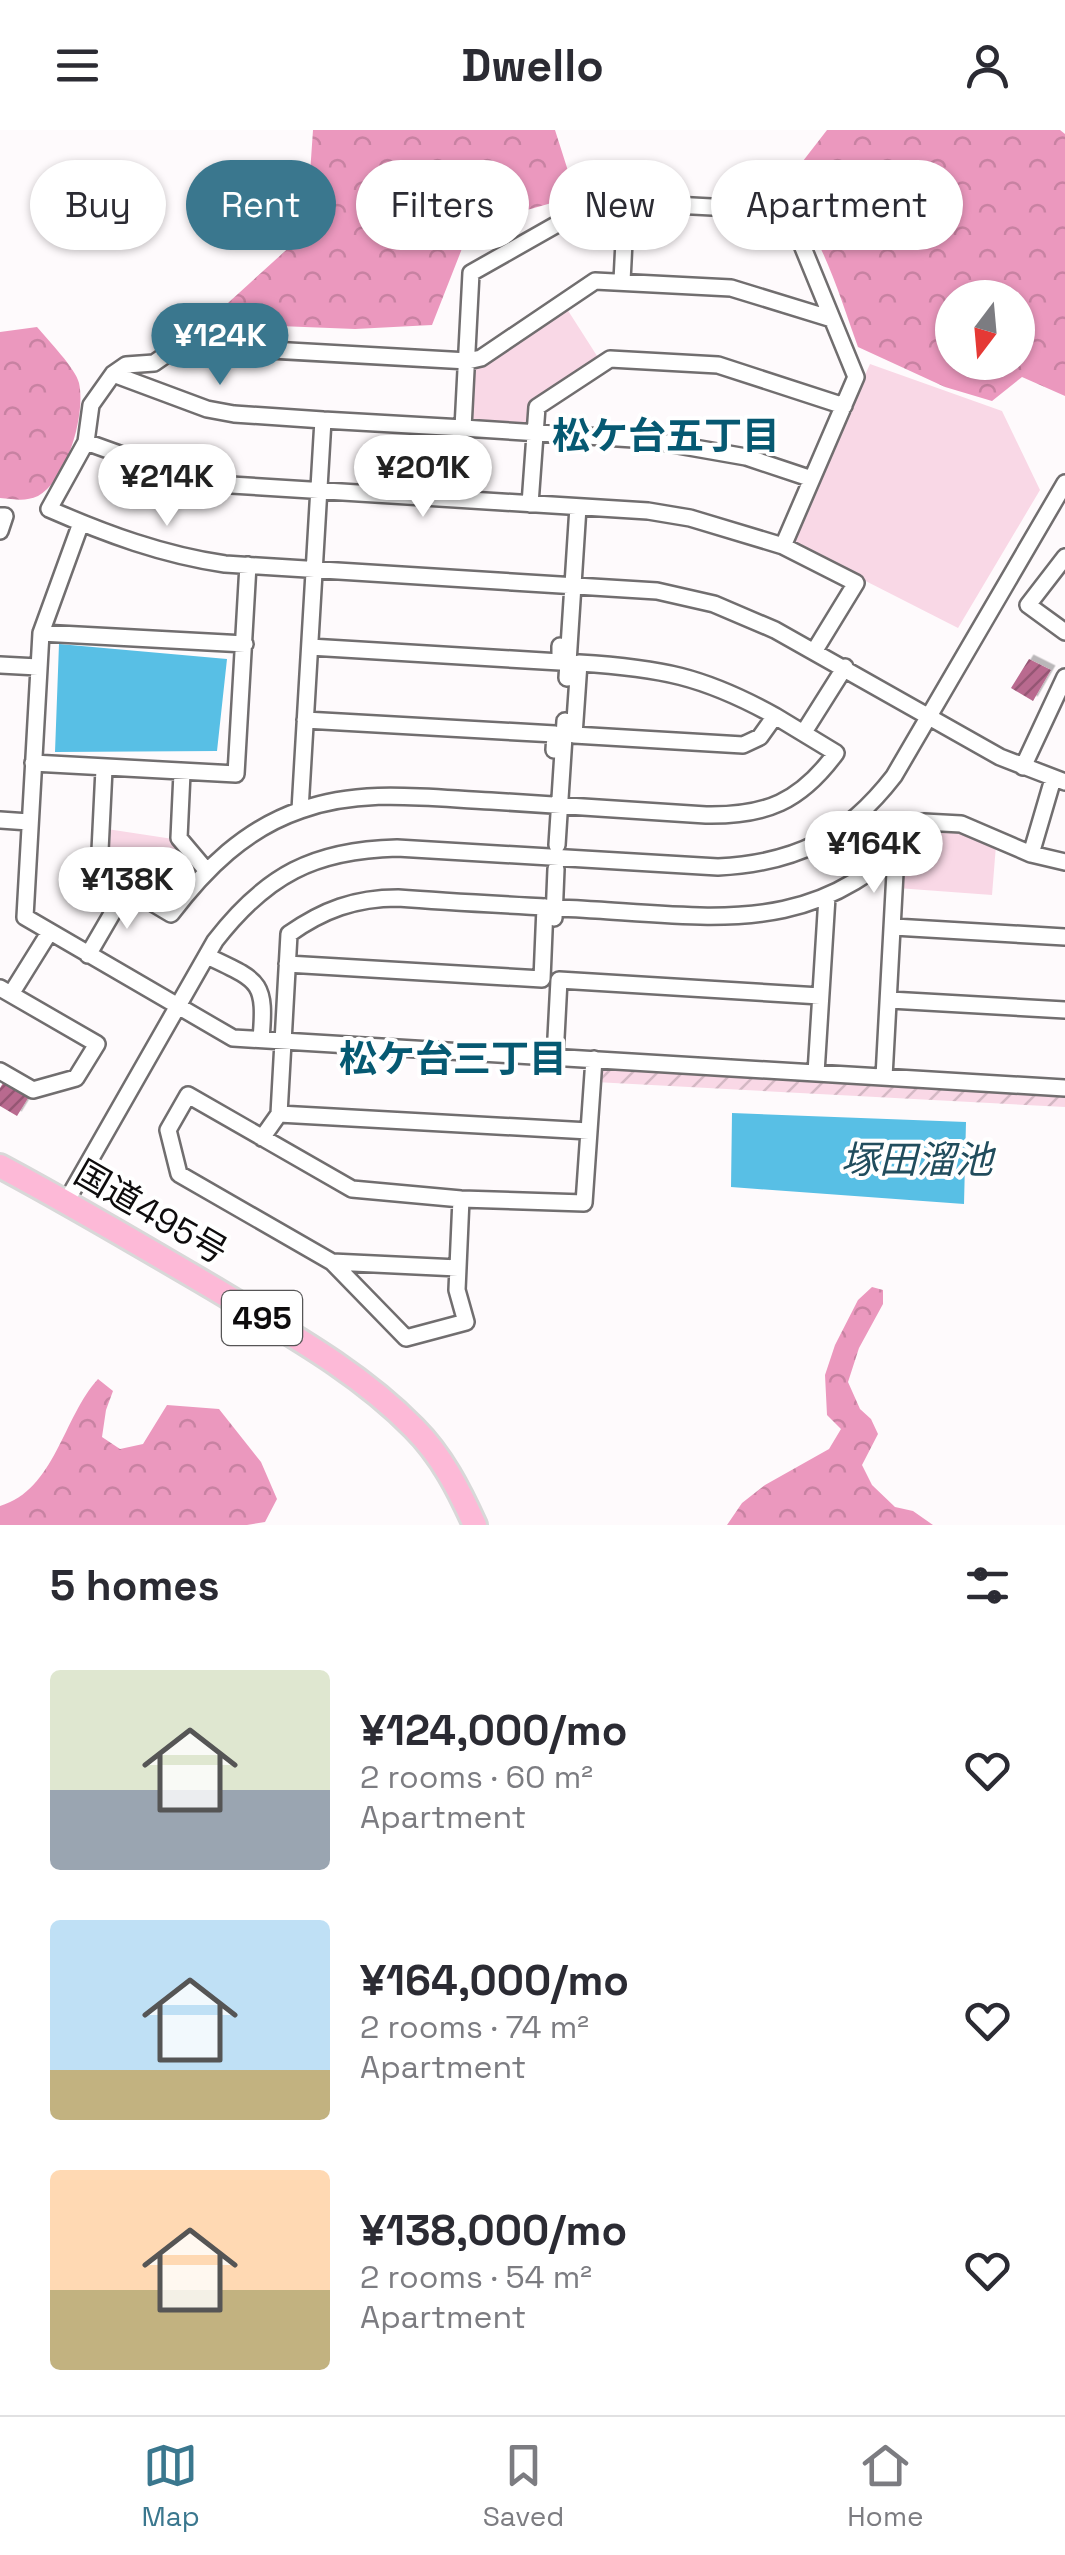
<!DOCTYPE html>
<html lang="en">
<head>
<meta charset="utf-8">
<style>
	body { margin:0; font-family:"Space Grotesk","Noto Sans JP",sans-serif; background:#f7f7f7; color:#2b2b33; height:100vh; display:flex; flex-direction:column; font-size:38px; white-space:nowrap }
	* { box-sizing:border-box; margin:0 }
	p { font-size:32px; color:#7c7c81 }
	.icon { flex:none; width:55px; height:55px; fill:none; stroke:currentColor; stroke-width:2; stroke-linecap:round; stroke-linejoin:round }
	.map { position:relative; height:1395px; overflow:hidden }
	.side { display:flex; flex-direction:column; background:#fff; flex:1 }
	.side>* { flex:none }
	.guide { position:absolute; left:30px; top:30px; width:1005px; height:90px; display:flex; gap:20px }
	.needle { width:65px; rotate:196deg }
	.fabs { position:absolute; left:935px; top:150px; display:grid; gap:20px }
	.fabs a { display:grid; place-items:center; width:100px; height:100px; border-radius:50%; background:#fff; box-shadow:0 2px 8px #0004; font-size:50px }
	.price { position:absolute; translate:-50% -85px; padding:0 22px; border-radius:35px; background:#fff; color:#222; font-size:32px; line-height:65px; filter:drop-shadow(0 2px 5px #0008) }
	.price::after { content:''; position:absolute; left:50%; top:60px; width:30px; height:22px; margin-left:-15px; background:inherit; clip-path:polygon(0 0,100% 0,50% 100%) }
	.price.selected { background:#3a778e; color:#fff }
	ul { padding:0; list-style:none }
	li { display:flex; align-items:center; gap:30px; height:250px; padding:0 50px }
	li span { display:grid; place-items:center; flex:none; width:280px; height:200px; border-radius:10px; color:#555 }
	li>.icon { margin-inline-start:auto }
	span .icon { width:120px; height:120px; fill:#fffc; stroke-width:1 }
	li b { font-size:42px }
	h2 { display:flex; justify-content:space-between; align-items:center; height:120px; padding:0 50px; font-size:42px }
	.pill { padding:0 35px; border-radius:45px; background:#fff; box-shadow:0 2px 8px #0004; font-size:35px; line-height:90px }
	.pill.selected { background:#3a778e; color:#fff }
	header { display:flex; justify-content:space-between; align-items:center; height:130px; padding:0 50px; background:#fff; font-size:45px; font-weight:600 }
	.tabs { display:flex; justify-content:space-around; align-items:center; height:140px; border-top:2px solid #e1e1e2; background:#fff; font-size:28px; color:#7c7c81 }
	.tabs a { display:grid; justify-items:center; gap:5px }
	.tabs .selected { color:#3a778e }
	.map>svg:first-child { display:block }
	.forest { fill:url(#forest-crowns); fill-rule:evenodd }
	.park { fill:#f9d8e6 }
	.garden { fill:url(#garden-furrows) }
	.water { fill:#58bfe5 }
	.building { fill:url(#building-hatch); filter:url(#shadow) }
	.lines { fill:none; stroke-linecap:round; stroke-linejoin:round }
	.minor-casing { stroke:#716e6f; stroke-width:20 }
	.highway-casing { stroke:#d8d8d8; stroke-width:28 }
	.minor { stroke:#fff; stroke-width:15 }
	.highway { stroke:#fdb9d7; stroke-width:22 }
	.labels { text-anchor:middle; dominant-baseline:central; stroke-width:8; stroke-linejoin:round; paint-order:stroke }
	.shield { fill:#fff; stroke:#565556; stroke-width:2.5 }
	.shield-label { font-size:32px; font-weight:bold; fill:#0e0c0d }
	.street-label { font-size:35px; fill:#0e0c0d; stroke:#fff }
	.neighbourhood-label { font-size:38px; font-weight:bold; fill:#065972; stroke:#fff }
	.water-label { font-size:38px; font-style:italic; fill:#214d5d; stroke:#fff }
</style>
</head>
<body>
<header><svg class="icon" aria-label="menu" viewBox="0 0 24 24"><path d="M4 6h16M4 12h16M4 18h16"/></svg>Dwello<svg class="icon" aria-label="person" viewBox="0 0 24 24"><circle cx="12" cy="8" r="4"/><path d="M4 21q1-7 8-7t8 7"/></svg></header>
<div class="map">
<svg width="1065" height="1395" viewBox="0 0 1065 1395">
	<defs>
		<pattern id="forest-crowns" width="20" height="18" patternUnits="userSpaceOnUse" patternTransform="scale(2.5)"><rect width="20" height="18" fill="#eb98be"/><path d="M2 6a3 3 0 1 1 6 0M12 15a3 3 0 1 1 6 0" fill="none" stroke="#c882a2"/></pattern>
		<pattern id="garden-furrows" width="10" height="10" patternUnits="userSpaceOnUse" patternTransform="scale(2.5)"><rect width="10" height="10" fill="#f9d8e6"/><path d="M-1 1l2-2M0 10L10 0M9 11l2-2" fill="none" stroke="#d4b8c4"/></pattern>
		<pattern id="building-hatch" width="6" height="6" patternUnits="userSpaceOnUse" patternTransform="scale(2.5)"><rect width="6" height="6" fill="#b96b8f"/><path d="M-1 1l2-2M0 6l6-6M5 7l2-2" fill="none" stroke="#955673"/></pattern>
		<filter id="shadow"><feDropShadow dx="4.5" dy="-4.5" stdDeviation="0" flood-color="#0004"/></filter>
	</defs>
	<rect width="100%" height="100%" fill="#fefafc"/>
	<!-- forest -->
	<path class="forest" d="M313 0H555L576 66 520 82 463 116 432 195 355 199 206 193 306 102Z
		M827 0H1060L1065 4V266L1022 247 992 271 945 257 858 217C844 178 832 138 812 101 800 78 785 58 774 34L803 31ZM952 168H1018V232H952Z
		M37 197C48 210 76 239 79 253 86 284 67 350 38 366 25 372 14 369 0 368V202Z
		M872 1157 883 1160V1174L859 1218 848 1252 860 1279 871 1289 878 1304 862 1335 872 1355 895 1377 913 1381 933 1395H727L742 1373 765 1355 829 1319 841 1299 827 1285 825 1245 835 1215 858 1170Z
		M98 1249 113 1261 106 1280 102 1307 120 1319 143 1314 167 1275 219 1279 261 1332 277 1369 265 1392 247 1395H0V1376C55 1360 63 1287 98 1249Z"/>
	<!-- park -->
	<path class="park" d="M567 179 599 229 532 274 529 297 468 294 472 241Z
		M870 234 1002 281 1040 360 958 498 789 412Z
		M925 694 960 697 996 715 992 765 897 758 898 725Z
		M107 699 173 709 195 737 194 743 172 773H166L109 740 105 733Z"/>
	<!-- garden -->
	<path class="garden" d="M598 935 1065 962V977L595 952Z"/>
	<!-- water -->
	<path class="water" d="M59 514 227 529 217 621 55 622Z
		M732 983 966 992 964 1074 731 1057Z"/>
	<!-- building -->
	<path class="building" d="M1029 529 1051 540 1033 571 1011 558Z
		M5 950 30 965 17 986 0 976V958Z"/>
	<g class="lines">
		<!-- minor casing -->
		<g class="minor-casing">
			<path id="minor" d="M622 151 626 72
				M832 189 731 158 595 151 481 228 468 231 180 215 154 233 126 235 113 244 91 275 86 312 49 379C106 404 163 425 225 434L657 461 714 474 775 500 1000 627 1065 652
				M113 244 207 279 234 284 323 290
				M86 312 164 340 215 354 648 381 690 388 783 416 856 453 815 520
				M530 374 537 277 610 229 718 235 844 276
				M0 386H5L0 401
				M81 393 41 503 25 787 233 908 1065 958
				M783 416 856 247 788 81 598 71 471 143 463 298 649 310 746 327 812 349
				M1065 427 1028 475 1065 502
				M41 503 245 514
				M310 517 560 532V516
				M579 533C660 538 703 546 775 586L760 607 743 615 574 605Z
				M0 535 38 537
				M567 548 578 377
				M305 590 555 604 554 620
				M804 602 845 537
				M33 633 236 644 248 435
				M1023 637 1065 547
				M104 639 99 741 171 784C205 739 245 699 301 680 362 658 428 668 491 671 563 676 634 680 706 685 766 686 800 672 836 623L775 586
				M182 643 179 708 206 740
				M300 680 323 290 463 298
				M0 690 29 692
				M557 715 565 591
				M1031 724 1053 649
				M554 788 556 739
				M894 797 1065 807
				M88 825 127 758
				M207 826C260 851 266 851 261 909
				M287 834 542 849 545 777
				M0 858 97 914 76 948 33 960 0 941
				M11 864 49 803
				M890 870 1065 880
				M555 927 559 850 820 866
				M816 943 827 767
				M884 947 896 724
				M279 984 589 1001
				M262 1008 279 984 289 804C323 780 355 768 398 768 464 773 530 776 596 780 731 789 825 804 924 692L961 694 1031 724 1065 732
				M461 1069 457 1160 466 1192 406 1208 332 1132 179 1044 168 1000 188 965 352 1059 461 1069 584 1073 594 929
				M66 1072 215 811C266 745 314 720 397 718L718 737C796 733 846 708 894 646L1065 353
				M332 1132 458 1138"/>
		</g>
		<!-- highway casing -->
		<g class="highway-casing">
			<path id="highway" d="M0 1036C75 1076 147 1119 220 1162 288 1203 358 1241 414 1298 442 1326 459 1360 475 1395"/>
		</g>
		<!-- minor -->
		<use href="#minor" class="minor"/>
		<!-- highway -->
		<use href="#highway" class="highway"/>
	</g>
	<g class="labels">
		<!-- shield labels -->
		<rect class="shield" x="222" y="1161" width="80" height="54" rx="8"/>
		<g class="shield-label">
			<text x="262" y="1188">495</text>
		</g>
		<!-- street labels -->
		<g class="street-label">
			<text transform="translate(151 1082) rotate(30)">国道495号</text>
		</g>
		<!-- neighbourhood labels -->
		<g class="neighbourhood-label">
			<text x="666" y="306">松ケ台五丁目</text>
			<text x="453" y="929">松ケ台三丁目</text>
		</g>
		<!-- water labels -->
		<g class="water-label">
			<text x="917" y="1030">塚田溜池</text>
		</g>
	</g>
</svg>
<div class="fabs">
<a><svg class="needle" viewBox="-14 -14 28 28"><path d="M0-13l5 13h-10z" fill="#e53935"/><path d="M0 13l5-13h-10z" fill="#7c7c81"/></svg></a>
</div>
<b class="price selected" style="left:220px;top:258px">¥124K</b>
<b class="price" style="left:423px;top:390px">¥201K</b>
<b class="price" style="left:167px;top:399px">¥214K</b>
<b class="price" style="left:874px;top:766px">¥164K</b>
<b class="price" style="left:127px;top:802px">¥138K</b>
<div class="guide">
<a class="pill">Buy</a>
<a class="pill selected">Rent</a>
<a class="pill">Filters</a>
<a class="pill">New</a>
<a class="pill">Apartment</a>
</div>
</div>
<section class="side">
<h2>5 homes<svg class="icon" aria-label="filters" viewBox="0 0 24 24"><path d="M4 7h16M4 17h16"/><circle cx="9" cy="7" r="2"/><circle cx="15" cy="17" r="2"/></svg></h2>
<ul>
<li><span style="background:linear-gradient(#dfe7d0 60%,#9aa5b1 0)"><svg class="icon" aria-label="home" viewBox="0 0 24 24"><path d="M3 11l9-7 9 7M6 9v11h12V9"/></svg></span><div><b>¥124,000/mo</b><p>2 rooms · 60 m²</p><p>Apartment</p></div><svg class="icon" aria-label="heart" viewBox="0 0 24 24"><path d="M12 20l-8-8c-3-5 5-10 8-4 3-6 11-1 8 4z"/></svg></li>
<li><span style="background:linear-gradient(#bfe0f5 75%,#c2b280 0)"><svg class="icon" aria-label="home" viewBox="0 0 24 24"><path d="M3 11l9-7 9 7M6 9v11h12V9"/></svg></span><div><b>¥164,000/mo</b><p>2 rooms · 74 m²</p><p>Apartment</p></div><svg class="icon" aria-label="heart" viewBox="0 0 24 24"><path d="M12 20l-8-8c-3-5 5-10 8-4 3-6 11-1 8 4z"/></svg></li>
<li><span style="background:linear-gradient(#ffd9b3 60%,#c2b280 0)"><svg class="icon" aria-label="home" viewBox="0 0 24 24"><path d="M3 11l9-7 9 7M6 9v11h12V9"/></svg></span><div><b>¥138,000/mo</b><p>2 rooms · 54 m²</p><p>Apartment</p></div><svg class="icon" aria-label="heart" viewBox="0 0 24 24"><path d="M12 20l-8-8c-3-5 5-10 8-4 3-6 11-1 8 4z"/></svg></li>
</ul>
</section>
<nav class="tabs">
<a class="selected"><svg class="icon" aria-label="map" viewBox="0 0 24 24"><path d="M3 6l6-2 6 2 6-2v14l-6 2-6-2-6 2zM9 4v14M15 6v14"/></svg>Map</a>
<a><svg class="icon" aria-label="saved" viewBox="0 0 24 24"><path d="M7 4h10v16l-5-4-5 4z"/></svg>Saved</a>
<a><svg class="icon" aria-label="home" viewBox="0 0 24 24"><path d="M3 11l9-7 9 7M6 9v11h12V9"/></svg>Home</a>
</nav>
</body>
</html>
